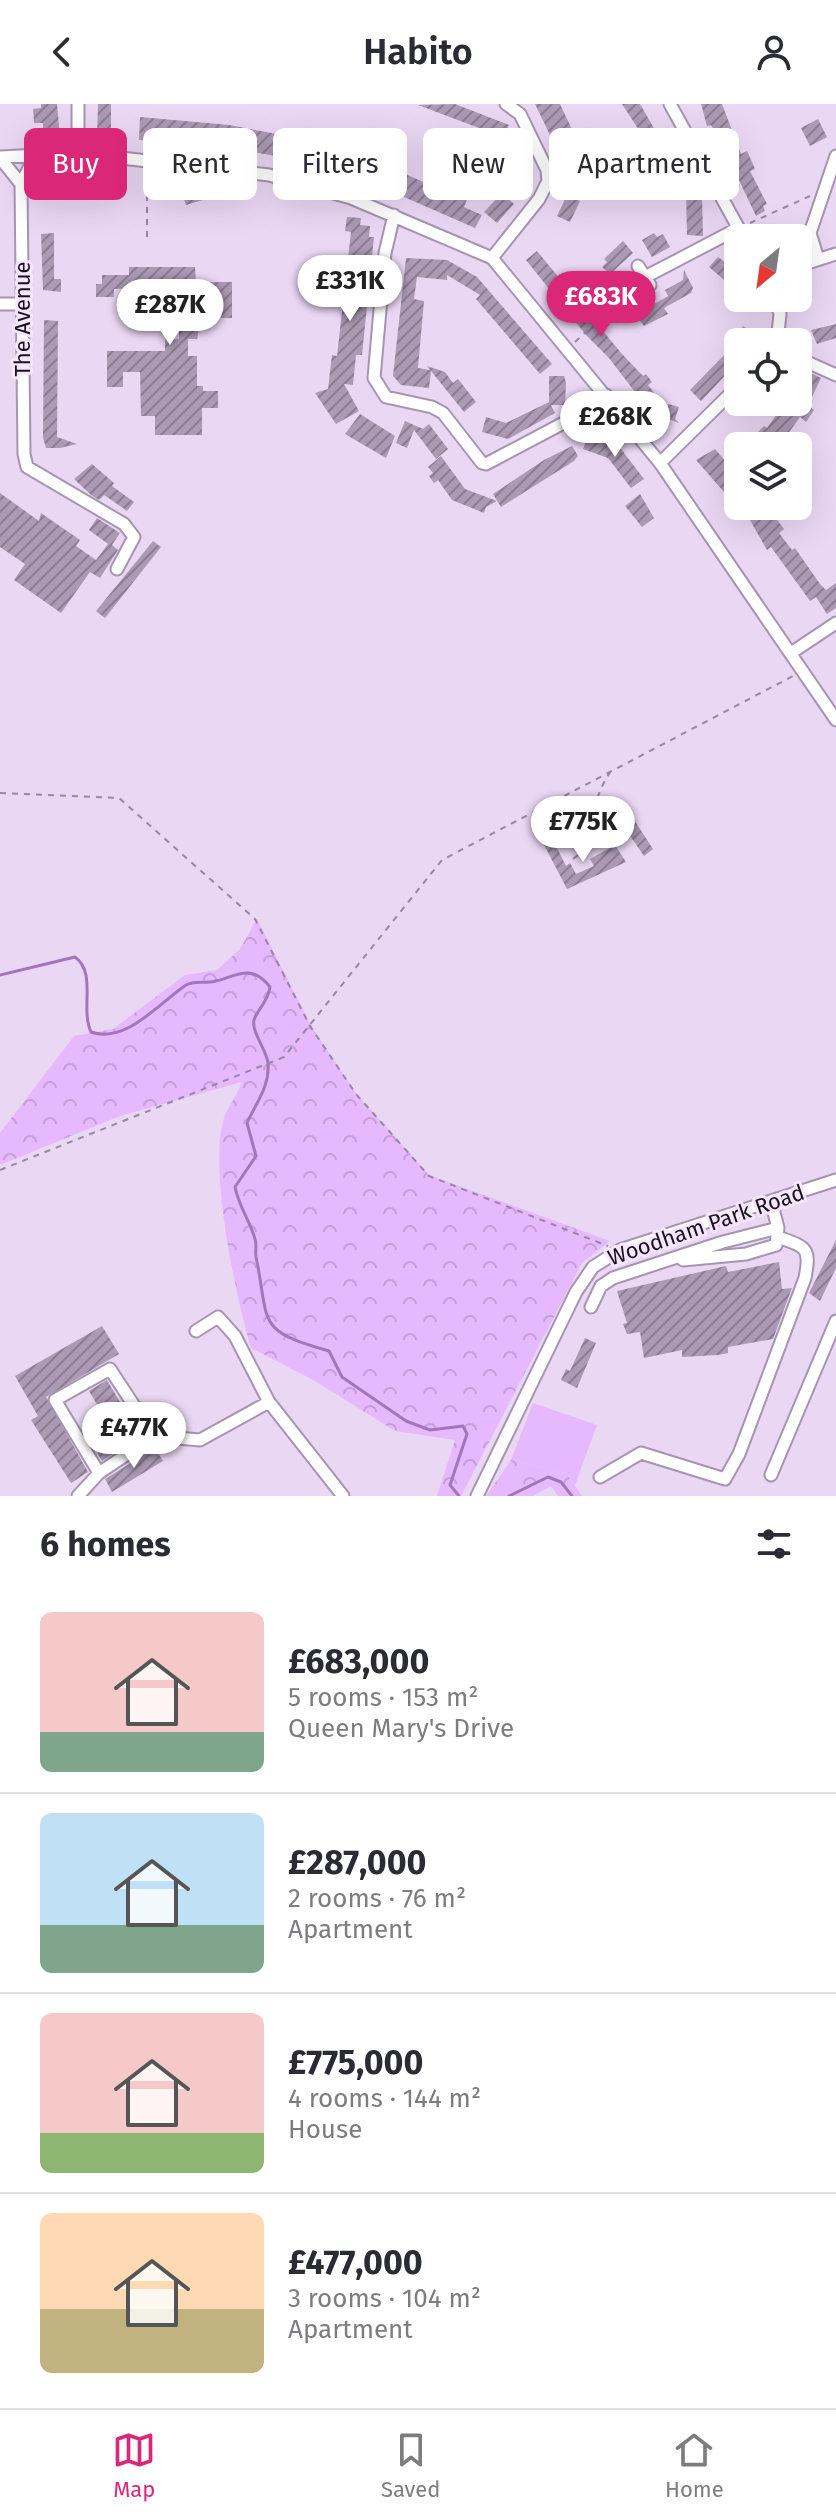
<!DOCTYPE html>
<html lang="en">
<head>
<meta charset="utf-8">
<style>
	body { margin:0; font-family:"Fira Sans",sans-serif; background:#f2f2f3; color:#2b2b33; height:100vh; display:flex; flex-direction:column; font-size:30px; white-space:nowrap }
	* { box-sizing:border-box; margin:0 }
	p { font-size:26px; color:#7c7c81 }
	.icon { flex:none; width:44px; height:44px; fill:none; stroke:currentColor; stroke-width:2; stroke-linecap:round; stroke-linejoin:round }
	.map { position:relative; height:1392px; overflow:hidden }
	.drawer { display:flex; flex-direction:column; background:#fff; flex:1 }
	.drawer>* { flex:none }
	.guide { position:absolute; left:24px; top:24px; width:788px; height:72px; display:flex; gap:16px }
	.needle { width:52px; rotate:209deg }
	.fabs { position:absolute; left:724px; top:120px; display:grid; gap:16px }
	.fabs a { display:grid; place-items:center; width:88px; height:88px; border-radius:12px; background:#fff; box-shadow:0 8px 32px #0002; font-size:40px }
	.price { position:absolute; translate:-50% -68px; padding:0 18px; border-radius:28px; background:#fff; color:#222; font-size:26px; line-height:52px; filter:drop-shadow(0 2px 4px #0008) }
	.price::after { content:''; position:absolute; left:50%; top:48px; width:24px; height:18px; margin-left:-12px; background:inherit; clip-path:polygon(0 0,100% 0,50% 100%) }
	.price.selected { background:#db2777; color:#fff }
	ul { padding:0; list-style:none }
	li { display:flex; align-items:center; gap:24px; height:200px; padding:0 40px }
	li+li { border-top:2px solid #e1e1e2 }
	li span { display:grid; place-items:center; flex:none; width:224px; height:160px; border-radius:12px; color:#555 }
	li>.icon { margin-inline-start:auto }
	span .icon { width:96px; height:96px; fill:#fffc; stroke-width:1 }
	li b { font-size:34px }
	h2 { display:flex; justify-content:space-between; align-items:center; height:96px; padding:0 40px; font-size:34px }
	.chip { padding:0 28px; border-radius:12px; background:#fff; box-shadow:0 8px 32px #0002; font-size:28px; line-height:72px }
	.chip.selected { background:#db2777; color:#fff }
	header { display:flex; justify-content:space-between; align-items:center; height:104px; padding:0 40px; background:#fff; font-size:36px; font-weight:600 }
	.dock { display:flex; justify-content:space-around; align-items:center; height:112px; border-top:2px solid #e1e1e2; background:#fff; font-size:22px; color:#7c7c81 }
	.dock a { display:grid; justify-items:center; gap:4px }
	.dock .selected { color:#db2777 }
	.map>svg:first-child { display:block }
	.grass { fill:#e6b9fe }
	.forest { fill:url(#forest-crowns) }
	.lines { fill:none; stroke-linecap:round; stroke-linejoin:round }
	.stream { stroke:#a375bc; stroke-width:3 }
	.building { fill:url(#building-hatch) }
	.minor-casing { stroke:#a695b0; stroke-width:15 }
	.path { stroke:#96889e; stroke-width:2; stroke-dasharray:6 6; stroke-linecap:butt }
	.minor { stroke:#fff; stroke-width:11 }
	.labels { text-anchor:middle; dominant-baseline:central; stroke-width:6; stroke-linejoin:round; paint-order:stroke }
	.street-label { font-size:22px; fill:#18121c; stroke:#f5e6fd }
</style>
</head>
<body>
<header><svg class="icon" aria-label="back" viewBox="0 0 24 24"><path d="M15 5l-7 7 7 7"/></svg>Habito<svg class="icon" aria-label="person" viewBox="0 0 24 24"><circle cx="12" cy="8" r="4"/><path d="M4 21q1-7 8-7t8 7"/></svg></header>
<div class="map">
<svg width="836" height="1392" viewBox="0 0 836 1392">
	<defs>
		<pattern id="forest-crowns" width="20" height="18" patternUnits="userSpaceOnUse" patternTransform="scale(2)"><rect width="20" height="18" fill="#e6b9fe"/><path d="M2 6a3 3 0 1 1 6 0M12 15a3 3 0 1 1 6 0" fill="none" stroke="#c59ed9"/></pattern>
		<pattern id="building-hatch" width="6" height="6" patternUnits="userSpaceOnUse" patternTransform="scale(2)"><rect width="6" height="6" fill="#ac9ab5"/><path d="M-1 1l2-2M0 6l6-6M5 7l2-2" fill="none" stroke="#8b7c92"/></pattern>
	</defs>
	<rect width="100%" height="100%" fill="#ead7f4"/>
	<!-- grass -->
	<path class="grass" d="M533 1299 597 1321 575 1381 566 1369 511 1356Z"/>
	<!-- forest -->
	<path class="forest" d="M257 815 313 925 355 988 429 1071 610 1137 582 1159 461 1392H437L455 1336 395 1327 315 1277 251 1244C236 1193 207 1061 225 1011 230 1000 238 989 242 978L120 1012 0 1061V1029L74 932 113 925 185 871 217 866 240 845Z
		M511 1356 566 1369 582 1392H558L551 1382 533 1392H486Z"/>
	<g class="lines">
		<!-- stream -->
		<path class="stream" d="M0 871 75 853C97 869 80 904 91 928 126 940 158 900 186 881 194 876 206 880 216 877 239 871 252 860 270 883 268 898 258 904 254 916 251 927 267 947 268 959 270 982 256 999 247 1019L256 1052 235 1083C239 1103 250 1117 255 1135 257 1140 255 1147 256 1153 270 1219 254 1226 329 1247L342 1273 406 1317 430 1326 463 1322 467 1330 450 1381 459 1392
			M509 1392 548 1373 561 1378 572 1392"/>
	</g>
	<!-- building -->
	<path class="building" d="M41 0H57L60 33 43 34V19H34L33 5 41 4Z
		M98 0H111V33L97 34Z
		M455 0 509 21 501 38 477 28 479 24 418 1Z
		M535 0H560L585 53 591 84 570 88 564 60Z
		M622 0H640L674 59 679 57 698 93H702L703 132 687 131 686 85 680 89Z
		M701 0H722L741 50 747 47 755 65 750 67 767 100 763 102 765 107 756 112 720 36 711 21 707 22Z
		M140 13 229 21 298 34 382 60 458 93 469 66 477 69 464 103 482 111 475 124 379 82 288 54 200 39 139 36Z
		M818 15 827 33 810 42 801 24Z
		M518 44 530 68 515 75 504 50Z
		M72 72 113 74V86L71 85Z
		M195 72 203 96 186 101 178 78Z
		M61 79H69V93L35 94 36 80Z
		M502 89 514 100 497 119 484 108Z
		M567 91 580 97 570 118 557 112Z
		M347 113 361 114 360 121 370 122 369 133H374L362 251H356L353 281 344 280 359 307 336 320 315 289 328 285 332 251 337 252 351 128 345 127Z
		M54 129V175H61V188L43 186 41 130Z
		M654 129 657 133 663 130 670 143 652 153 642 136Z
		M623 137 633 149 610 170 602 163 607 158 604 155Z
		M537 147 622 250 643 272 646 270 652 278 648 281 667 305 668 300 679 303 675 315 679 319 651 309 609 254 586 231 526 156Z
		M718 153 738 168V188L709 163Z
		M406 154 447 156 477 173 552 260 540 270 476 195 480 191 447 171V176L417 173 414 195 424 197 418 264 430 266 427 262 445 268 453 279 458 275 476 298 464 308 431 267 429 284 401 281 393 272Z
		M129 163H195L196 178H232V214H201L197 235H188V252H197V282H203V287H218V304H202V331H155V312H141L140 268H123V283H107V247H165V236L179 235V212H165V184L114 185V193H96V180H102V171H129Z
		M684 166 693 184 691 189 664 204 668 210 644 222 624 196 631 188 647 204 668 192 665 186 683 176Z
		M44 216 58 217 57 333 77 340 60 344H46L43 334Z
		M836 220V234L817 240 811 226Z
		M743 222 756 230 752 238H738V258L701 297 690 286 729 246Z
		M798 263 821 274 808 301 814 306 806 318 800 313 779 342H754L749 337 764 322 767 324 779 307 767 298H798Z
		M549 272H564L566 279 565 301H551L555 309 508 335 482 328 486 313 506 319 549 298Z
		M360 310 395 332 386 354 345 330Z
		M405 317 423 325 429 320 448 345 436 355 414 326 407 344 396 339Z
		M588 332 618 341 644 375 631 384 608 354 583 345Z
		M572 342 578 352 574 357 501 403 493 390 544 356Z
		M715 345 738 372V404L696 356Z
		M441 352 465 385 497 397 486 403 484 409 452 396 438 376 434 379 429 372 433 369 428 363Z
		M92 360 114 379 112 382 134 398 127 407 104 391 99 396 91 391 74 375Z
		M0 389 39 417 41 409 80 436 76 442 96 456 108 440 89 426 97 414 120 429 112 441 118 446 100 474 90 468 61 509 14 476 25 460 0 443Z
		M640 390 654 414 642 423 625 402Z
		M742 402H767L784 425 779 429 792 446 795 444 820 480 826 486 836 479V504L827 510 816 493 810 497 771 443 767 446Z
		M153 437 161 443 105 514 96 507Z
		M625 702 653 745 644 752 626 726 606 738 595 720Z
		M551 732 566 762 570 759 576 770 594 762 590 755 615 741 626 758 567 785 542 737Z
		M836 1136V1164L820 1197 809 1189Z
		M779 1158 782 1185 792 1184 773 1235 728 1243V1249L718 1251 682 1253V1246L644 1254 640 1228 627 1230 623 1220 627 1219 617 1187 726 1162 728 1168Z
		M102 1222 119 1250 46 1293 88 1368 71 1379 31 1316 38 1312 15 1272Z
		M585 1234 596 1239 577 1284 561 1276 566 1265 570 1267Z
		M107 1276 130 1315 120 1320 131 1337 102 1357 97 1349 118 1336 89 1287Z
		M155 1344 163 1357 112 1388 105 1375Z"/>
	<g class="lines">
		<!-- minor casing -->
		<g class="minor-casing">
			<path id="minor" d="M78 0V49
				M670 0 744 134
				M35 52 21 80 24 350 27 363 124 420 134 433 117 465
				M0 53 78 49 269 71 351 94 492 154 660 359 836 616
				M0 54 21 80
				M394 111 385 149 374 274 386 293 432 303 443 309 482 359 486 360 590 305 606 291
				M492 154 539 95 548 77 547 66 520 10 506 0
				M818 155 810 129 836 52
				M638 162 650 181
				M798 162 836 150
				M645 173 739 124
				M775 194 780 210 777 238
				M0 200H22
				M798 254 836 271
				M660 359 738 282
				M791 549 836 519
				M683 1156 746 1150 776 1141 778 1124 771 1097
				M591 1203 601 1182 613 1174 723 1138 778 1124
				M196 1227 218 1213 235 1232 269 1298 343 1392
				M99 1369 55 1296 110 1265 154 1332 200 1336 269 1298
				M771 1371 836 1217
				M600 1373 641 1349 725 1375 739 1350 805 1174C811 1143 806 1143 778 1133
				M78 1392 99 1369 154 1332
				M477 1392 576 1188 593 1163 620 1146 836 1076"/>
		</g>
		<!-- path -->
		<path class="path" d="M750 119 810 92
			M147 133V69
			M575 238 637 179
			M0 689 119 694 255 815 310 922 356 990 429 1072 608 1142
			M573 755 595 737C592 709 595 691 611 667
			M0 1066 284 953 442 756 793 572"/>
		<!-- minor -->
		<use href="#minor" class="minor"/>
	</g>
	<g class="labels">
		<!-- street labels -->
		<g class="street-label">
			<text transform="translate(22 215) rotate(-90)">The Avenue</text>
			<text transform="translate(706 1121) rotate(-19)">Woodham Park Road</text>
		</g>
	</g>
</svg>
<div class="fabs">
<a><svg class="needle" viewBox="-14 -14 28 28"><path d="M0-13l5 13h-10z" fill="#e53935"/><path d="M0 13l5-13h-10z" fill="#7c7c81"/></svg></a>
<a><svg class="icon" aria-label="locate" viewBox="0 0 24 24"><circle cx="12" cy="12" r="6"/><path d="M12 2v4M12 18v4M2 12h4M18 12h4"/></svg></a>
<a><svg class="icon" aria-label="layers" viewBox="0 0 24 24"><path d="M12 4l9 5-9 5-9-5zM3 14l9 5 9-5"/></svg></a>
</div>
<b class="price" style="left:350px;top:219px">£331K</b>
<b class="price selected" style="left:601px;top:235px">£683K</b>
<b class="price" style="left:170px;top:243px">£287K</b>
<b class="price" style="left:615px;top:355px">£268K</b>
<b class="price" style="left:583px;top:760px">£775K</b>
<b class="price" style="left:134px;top:1366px">£477K</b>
<div class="guide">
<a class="chip selected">Buy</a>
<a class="chip">Rent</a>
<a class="chip">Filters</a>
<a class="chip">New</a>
<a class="chip">Apartment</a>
</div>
</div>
<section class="drawer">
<h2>6 homes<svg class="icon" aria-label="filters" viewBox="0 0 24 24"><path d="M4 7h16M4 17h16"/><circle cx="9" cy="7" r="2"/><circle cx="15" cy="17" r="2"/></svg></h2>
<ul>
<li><span style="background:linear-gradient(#f6c9c9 75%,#7fa58c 0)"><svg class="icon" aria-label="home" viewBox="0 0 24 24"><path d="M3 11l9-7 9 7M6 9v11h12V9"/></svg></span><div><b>£683,000</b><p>5 rooms · 153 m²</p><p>Queen Mary's Drive</p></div></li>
<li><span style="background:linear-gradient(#bfe0f5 70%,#7fa58c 0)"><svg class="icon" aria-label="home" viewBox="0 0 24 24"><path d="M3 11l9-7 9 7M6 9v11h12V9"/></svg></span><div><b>£287,000</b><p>2 rooms · 76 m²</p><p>Apartment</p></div></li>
<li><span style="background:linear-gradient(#f6c9c9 75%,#8fb573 0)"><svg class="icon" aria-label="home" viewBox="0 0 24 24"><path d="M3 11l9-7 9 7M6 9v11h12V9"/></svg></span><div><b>£775,000</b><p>4 rooms · 144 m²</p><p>House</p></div></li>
<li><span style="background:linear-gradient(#ffd9b3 60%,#c2b280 0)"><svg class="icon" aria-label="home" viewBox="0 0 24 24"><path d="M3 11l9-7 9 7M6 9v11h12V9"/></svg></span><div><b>£477,000</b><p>3 rooms · 104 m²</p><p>Apartment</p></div></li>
</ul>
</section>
<nav class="dock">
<a class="selected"><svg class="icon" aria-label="map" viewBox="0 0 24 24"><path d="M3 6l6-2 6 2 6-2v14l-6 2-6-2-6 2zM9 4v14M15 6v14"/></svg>Map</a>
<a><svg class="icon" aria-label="saved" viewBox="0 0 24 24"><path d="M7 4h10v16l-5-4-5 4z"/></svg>Saved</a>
<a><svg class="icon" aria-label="home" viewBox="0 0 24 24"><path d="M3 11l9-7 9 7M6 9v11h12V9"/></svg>Home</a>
</nav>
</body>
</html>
